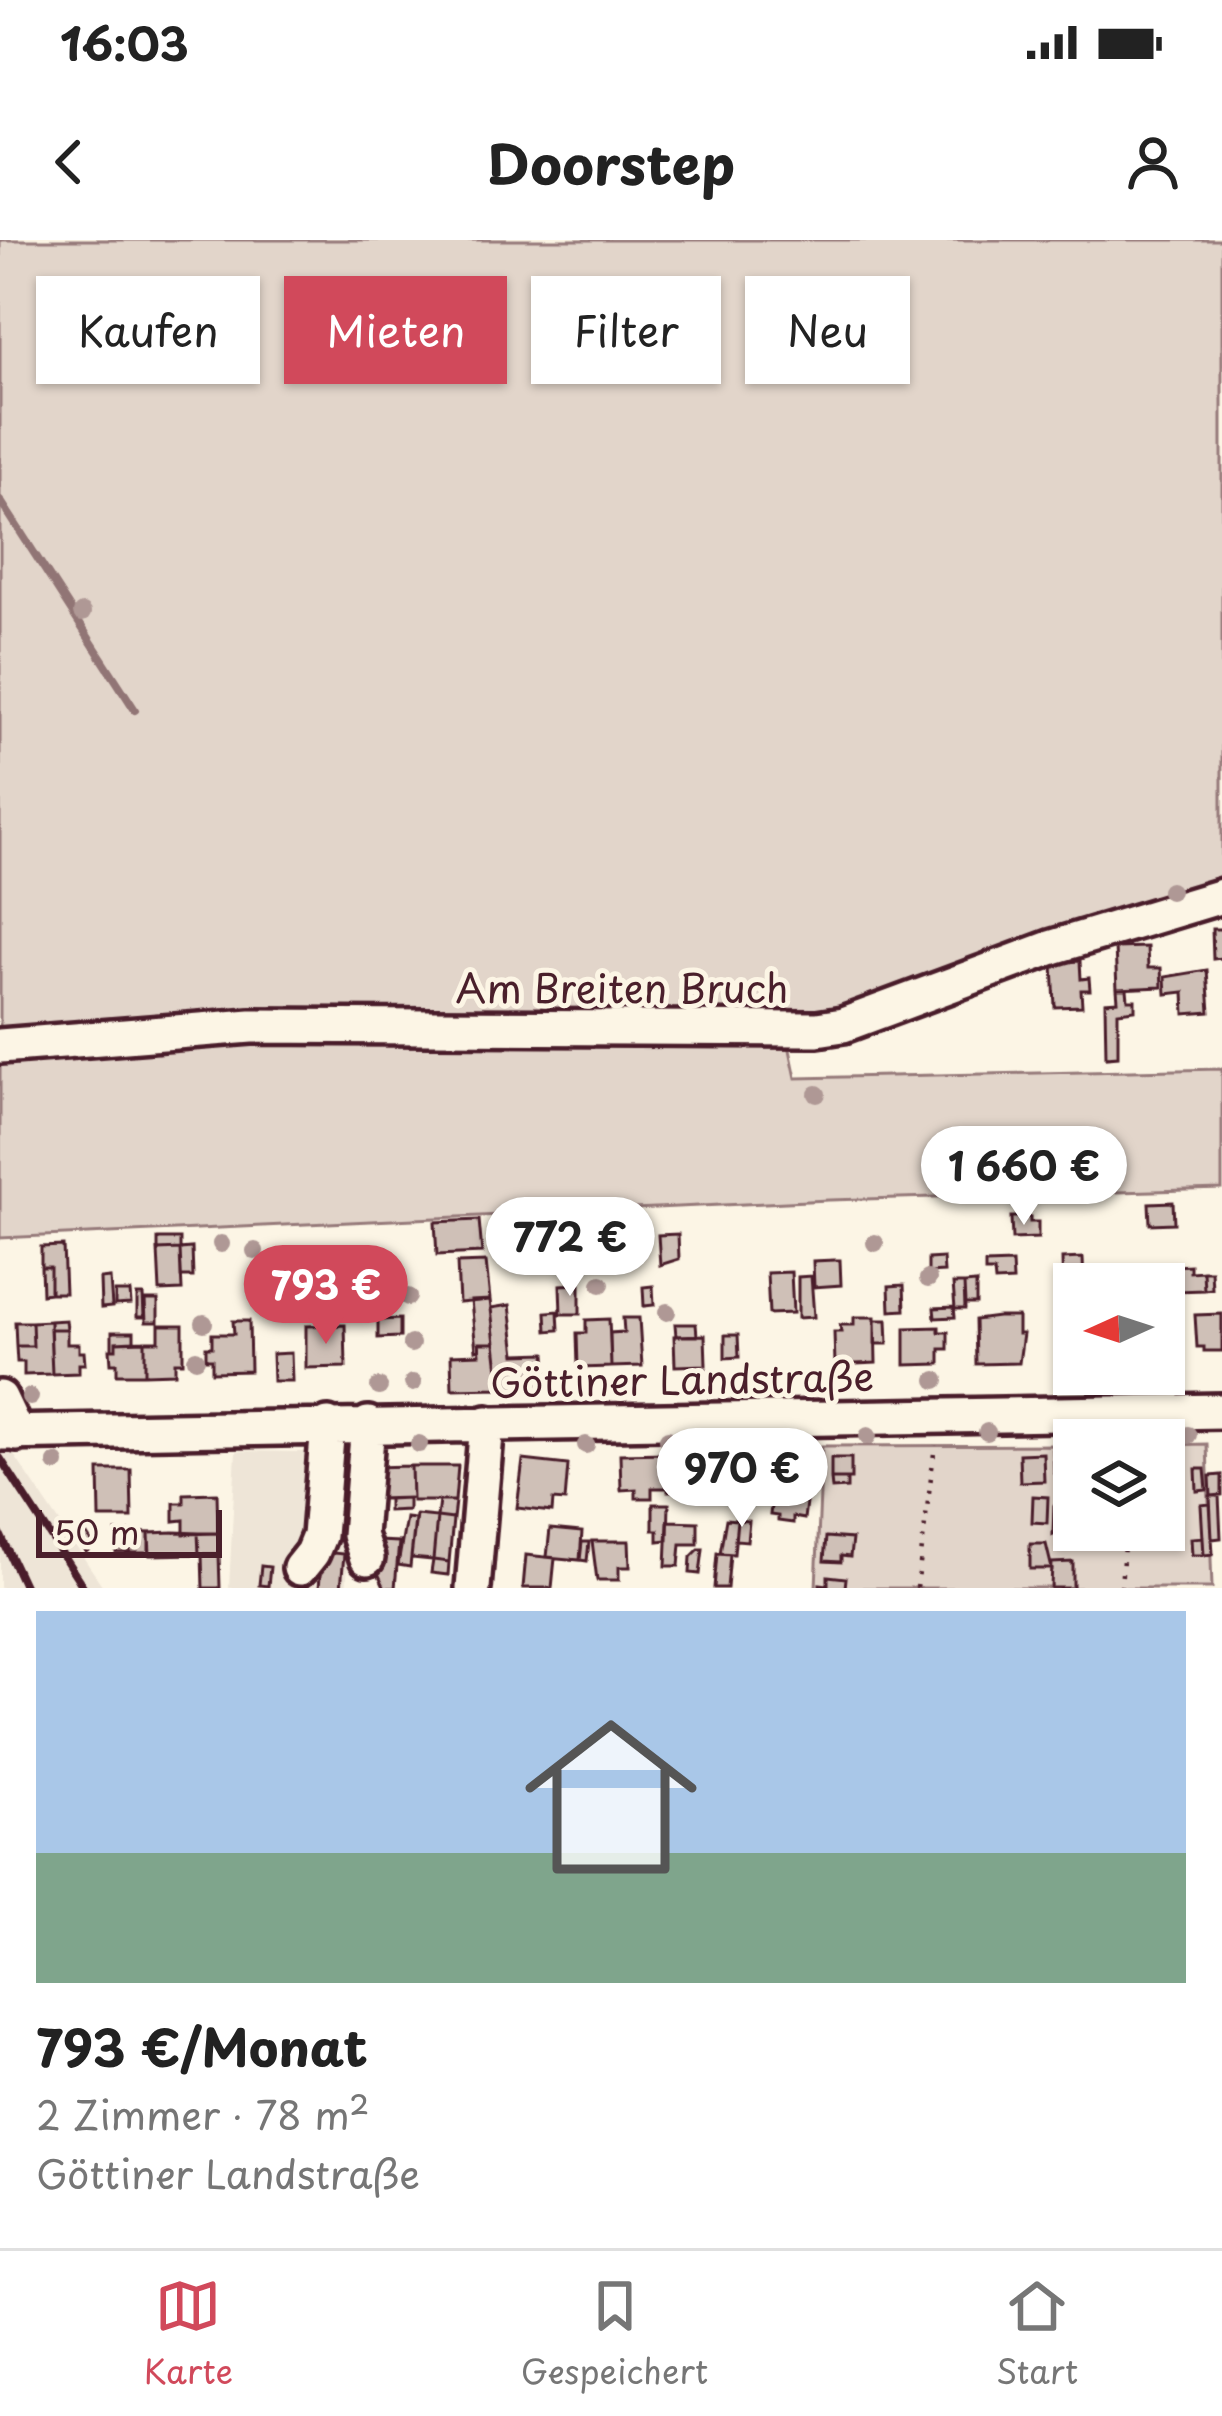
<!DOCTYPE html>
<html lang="de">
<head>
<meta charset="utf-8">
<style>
	body { margin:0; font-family:"Playpen Sans",sans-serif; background:#f2f2f2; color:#222; height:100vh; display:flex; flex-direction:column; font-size:45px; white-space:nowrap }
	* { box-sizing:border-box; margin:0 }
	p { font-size:39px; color:#767676 }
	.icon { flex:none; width:66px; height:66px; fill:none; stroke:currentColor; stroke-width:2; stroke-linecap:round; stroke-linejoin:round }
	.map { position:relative; height:1348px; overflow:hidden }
	.side { display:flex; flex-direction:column; background:#fff; flex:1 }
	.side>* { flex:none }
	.top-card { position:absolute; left:36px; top:36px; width:1152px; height:108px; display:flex; gap:24px }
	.needle { width:78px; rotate:267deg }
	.controls { position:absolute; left:1053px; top:1023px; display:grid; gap:24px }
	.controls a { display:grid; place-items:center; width:132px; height:132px; border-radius:0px; background:#fff; box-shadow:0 3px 9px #0004; font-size:60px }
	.scale { position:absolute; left:36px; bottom:30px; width:186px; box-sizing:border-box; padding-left:12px; border:6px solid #4a1f2b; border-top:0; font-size:33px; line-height:42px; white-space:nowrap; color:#4a1f2b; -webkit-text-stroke:9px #fcf5e5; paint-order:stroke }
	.price { position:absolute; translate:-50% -102px; padding:0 27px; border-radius:42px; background:#fff; color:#222; font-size:39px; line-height:78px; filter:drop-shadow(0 3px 6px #0008) }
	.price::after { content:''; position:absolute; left:50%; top:72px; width:36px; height:27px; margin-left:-18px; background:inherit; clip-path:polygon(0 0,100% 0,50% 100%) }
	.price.active { background:#d1495b; color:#fff }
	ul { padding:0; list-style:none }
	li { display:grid; align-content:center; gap:24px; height:636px; padding:0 36px }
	li span { display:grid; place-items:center; height:372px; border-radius:0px; color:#555 }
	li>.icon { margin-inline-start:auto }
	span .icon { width:216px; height:216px; fill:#fffc; stroke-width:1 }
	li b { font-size:51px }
	.pill { padding:0 42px; border-radius:0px; background:#fff; box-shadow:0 3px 9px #0004; font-size:42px; line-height:108px }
	.pill.active { background:#d1495b; color:#fff }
	.status { display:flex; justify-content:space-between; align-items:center; height:84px; padding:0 60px; background:#fff; direction:ltr }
	.status svg { height:33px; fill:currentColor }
	header { display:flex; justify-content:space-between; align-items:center; height:156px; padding:0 36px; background:#fff; font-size:54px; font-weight:700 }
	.tabs { display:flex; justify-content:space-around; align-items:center; height:168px; border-top:3px solid #e0e0e0; background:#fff; font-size:33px; color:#767676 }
	.tabs a { display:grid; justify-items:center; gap:6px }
	.tabs .active { color:#d1495b }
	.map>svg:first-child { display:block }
	.built { fill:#eee5d7 }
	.green { fill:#e2d5ca; stroke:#967a7a; stroke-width:3 }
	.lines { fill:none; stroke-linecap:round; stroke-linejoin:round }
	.stream { stroke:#917474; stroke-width:8 }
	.building { fill:#cfc0b7; stroke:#4a1f2b; stroke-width:3 }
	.minor-casing { stroke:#4a1f2b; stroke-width:42 }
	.path { stroke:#4a1f2b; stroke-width:4.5; stroke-dasharray:3 9; stroke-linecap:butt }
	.minor { stroke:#fcf5e5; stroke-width:33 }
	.rail { stroke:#4a1f2b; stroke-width:8 }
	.tree { fill:#af9895 }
	.labels { text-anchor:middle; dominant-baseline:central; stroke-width:10; stroke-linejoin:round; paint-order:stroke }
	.street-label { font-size:39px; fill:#4a1f2b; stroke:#fcf5e5 }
</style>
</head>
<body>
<div class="status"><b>16:03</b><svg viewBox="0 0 49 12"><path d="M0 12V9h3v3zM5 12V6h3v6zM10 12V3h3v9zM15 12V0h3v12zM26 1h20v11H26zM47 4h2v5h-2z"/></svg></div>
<header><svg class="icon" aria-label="back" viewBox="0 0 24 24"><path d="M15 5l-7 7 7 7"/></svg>Doorstep<svg class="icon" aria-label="person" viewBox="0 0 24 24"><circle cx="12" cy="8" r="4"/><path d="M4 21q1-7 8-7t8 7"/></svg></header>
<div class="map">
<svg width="1222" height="1348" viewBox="0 0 1222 1348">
	<rect width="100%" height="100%" fill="#fcf5e5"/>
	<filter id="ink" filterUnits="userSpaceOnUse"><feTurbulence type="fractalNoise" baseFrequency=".00833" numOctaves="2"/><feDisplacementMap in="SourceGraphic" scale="24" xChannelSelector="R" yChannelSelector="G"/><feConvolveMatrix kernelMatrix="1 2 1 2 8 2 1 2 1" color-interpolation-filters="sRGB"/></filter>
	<g filter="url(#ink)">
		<!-- built -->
		<path class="built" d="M0 1185 10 1209 104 1348H0Z
			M236 1211 358 1213 346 1348H229Z"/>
		<!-- green -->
		<path class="green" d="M0 0H1222V643L839 772 784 781 796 838 1222 829V949L829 960 0 998Z
			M1207 1204 1212 1348H816L822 1206 1074 1205V1290H1164V1205Z"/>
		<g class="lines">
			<!-- stream -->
			<path class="stream" d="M0 260 135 470"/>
		</g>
		<!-- building -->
		<path class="building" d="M1212 689H1222V718L1213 719Z
			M1147 707 1148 728H1161L1162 747 1117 749 1115 708Z
			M1080 721 1081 739 1089 738 1090 750H1081L1082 766 1055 767 1053 723Z
			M1207 730 1210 772 1185 774 1184 752 1166 754 1165 737Z
			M1117 749H1127L1128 760H1135V770L1118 772V816L1106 817 1105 762 1118 761Z
			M1173 962 1174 983 1150 984 1149 963Z
			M1011 977H1030V982H1038V998L1012 999Z
			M479 980 482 1013 437 1015 435 982Z
			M678 994 679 1019 660 1025 658 995Z
			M158 999H180V1009L158 1010Z
			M63 1006 65 1053H50V1027H41V1007Z
			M192 1008 193 1037H181L180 1009Z
			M180 1009 182 1050 160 1051 158 1010Z
			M943 1018 944 1032 928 1033V1019Z
			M1083 1018 1084 1044H1074V1054H1063L1062 1019Z
			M835 1020H840L841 1045 814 1047 813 1021Z
			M486 1022 490 1060 459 1063 457 1023Z
			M1012 1023 1013 1041 995 1042 994 1032H985V1024Z
			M1190 1025V1032L1203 1031 1204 1050 1176 1051 1175 1026Z
			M41 1027H50V1053L42 1054Z
			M1203 1031H1211L1212 1049 1204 1050Z
			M791 1032 793 1073 769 1074 767 1033Z
			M811 1036 814 1077 798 1078V1037Z
			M110 1038 112 1067 101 1068 100 1039Z
			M976 1043V1064H965L964 1044Z
			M580 1044V1074H561L560 1045Z
			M953 1044H964L965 1069H955Z
			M904 1045 905 1070 890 1071 889 1046Z
			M653 1046 654 1065 644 1066 643 1047Z
			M1174 1050 1175 1077 1164 1078V1051Z
			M296 1051H320L321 1075H297Z
			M115 1052H130L131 1064 115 1065Z
			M137 1055H143L144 1077H137Z
			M145 1060H158V1082H146Z
			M490 1060 495 1103H479L480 1109 476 1110 471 1061Z
			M510 1065 516 1114 546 1113 548 1149 500 1148 491 1068Z
			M954 1067 955 1077 935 1078 934 1068Z
			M558 1071 559 1090 547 1091 546 1072Z
			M1222 1074V1111H1204V1107H1197L1195 1075Z
			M854 1077H875L876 1123 835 1125 834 1092H841L840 1085H854Z
			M998 1077H1018V1094H1023L1019 1123 976 1124 975 1080Z
			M623 1078H639L642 1126 611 1127 610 1093 624 1092Z
			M400 1079V1097L378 1098V1080Z
			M609 1079 611 1127 578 1128 577 1093H586V1080Z
			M66 1080 67 1089H50V1081Z
			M875 1080H887L888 1104H875Z
			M50 1081 52 1134 24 1135V1122H17L16 1106H33L32 1082Z
			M233 1081H249L250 1131 212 1132V1119H206V1107H212V1094H234Z
			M15 1082H32L33 1106H16Z
			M675 1084H696L697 1096H676Z
			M159 1085H183V1122H175V1133L145 1134V1101H159Z
			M345 1085 346 1127 306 1128V1086Z
			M939 1087V1092H948V1109H940V1124L905 1125V1088Z
			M50 1089H67V1104H79V1112H84L85 1124H79V1133L52 1134Z
			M112 1092H134V1101L116 1102V1109H112Z
			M705 1095 706 1125 675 1126 674 1096Z
			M725 1095H738L739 1117 725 1118Z
			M145 1101V1134H117V1123H111L110 1109H116V1102Z
			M479 1103H495L500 1148 452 1149 451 1115 480 1114Z
			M291 1113 292 1141H273L272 1114Z
			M1053 1210H1068L1069 1232 1054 1233Z
			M667 1213V1248H652V1258H636V1249L621 1250 620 1214Z
			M1043 1213 1044 1241 1020 1242 1019 1214Z
			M728 1215 729 1250H698L697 1216Z
			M697 1216 698 1250 668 1251 667 1217Z
			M831 1218H851V1239H831Z
			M523 1220 568 1225 565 1261 553 1260 552 1272 517 1268Z
			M786 1220 808 1224 806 1240 784 1237Z
			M411 1226H458L455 1261H412Z
			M411 1226 412 1258 373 1259 372 1227Z
			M1196 1229H1205L1207 1250 1197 1251Z
			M99 1230H131L132 1278H100Z
			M1222 1235V1255L1211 1256 1210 1236Z
			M831 1239H847V1248L832 1249Z
			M774 1241 808 1246 804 1279 793 1277V1283L778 1281V1276L770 1275Z
			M217 1253 218 1293 184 1294V1280L174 1281V1263H184V1254Z
			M1033 1256 1048 1257 1047 1283 1032 1282Z
			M1210 1256H1219L1221 1298 1212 1299Z
			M408 1258V1270L388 1271V1259Z
			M439 1261H455L453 1279 437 1277Z
			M653 1264H669L668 1300 658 1301V1290H653Z
			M1210 1264 1213 1314 1204 1315 1201 1265Z
			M1054 1266H1070L1069 1295H1053Z
			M416 1275 437 1277 433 1320 411 1318Z
			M437 1277 453 1279 449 1322 433 1320Z
			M406 1278 415 1279 410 1327 398 1325Z
			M726 1279 737 1280 734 1314 720 1313Z
			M737 1280 749 1281 747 1301 735 1300Z
			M668 1281 698 1282V1304H681L679 1326H666Z
			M550 1289 582 1292 580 1320 547 1317Z
			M85 1292 94 1306 86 1312 77 1297Z
			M116 1292H130V1313H116Z
			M130 1292 149 1293V1313H130Z
			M174 1292 198 1293 199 1314 150 1315 149 1293Z
			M198 1293H218L219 1314H199Z
			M826 1297 852 1299 850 1317 841 1316V1322L824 1321Z
			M1203 1297 1204 1315H1192L1191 1298Z
			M377 1301 399 1302 395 1348H385L374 1325Z
			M592 1301H629L630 1327H619V1340H597Z
			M582 1302H589L587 1321 580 1320Z
			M1030 1304H1046L1052 1329H1030Z
			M699 1309H703L700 1334 690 1333 691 1317Z
			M322 1312 344 1314 341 1348H319Z
			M717 1313 730 1314 727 1348H714Z
			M202 1314H219L220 1348H203Z
			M526 1315 555 1318 552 1348H523Z
			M433 1320 449 1322 448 1335 431 1333Z
			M1073 1322V1348H1051L1052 1323Z
			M261 1326 270 1327 268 1346 259 1345Z
			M828 1336 846 1338 845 1348H820V1344L828 1345Z"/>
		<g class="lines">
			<!-- minor casing -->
			<g class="minor-casing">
				<path id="minor" d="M0 806 251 786 817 789 843 785 1053 707 1222 656
					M0 1158 17 1194
					M0 1193 1222 1171
					M367 1318 359 1295 368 1184
					M300 1328 312 1313 319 1296 328 1185
					M473 1348 487 1183"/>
			</g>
			<!-- path -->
			<path class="path" d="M917 1348 935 1205
				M1121 1348 1125 1290"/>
			<!-- minor -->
			<use href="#minor" class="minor"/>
			<!-- rail -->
			<path class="rail" d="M0 1218 84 1348
				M0 1294 25 1348"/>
		</g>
		<!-- trees -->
		<g class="tree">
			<circle cx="82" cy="373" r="9"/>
			<circle cx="1170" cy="651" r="9"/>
			<circle cx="817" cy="854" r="9"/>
			<circle cx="544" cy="991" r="9"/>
			<circle cx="875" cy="1003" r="9"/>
			<circle cx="221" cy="1004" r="9"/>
			<circle cx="255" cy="1011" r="9"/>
			<circle cx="267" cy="1030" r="9"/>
			<circle cx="320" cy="1031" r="9"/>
			<circle cx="928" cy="1039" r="9"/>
			<circle cx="601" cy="1044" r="9"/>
			<circle cx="408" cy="1057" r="9"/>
			<circle cx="667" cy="1072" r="9"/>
			<circle cx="204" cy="1083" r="9"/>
			<circle cx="411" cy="1104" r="9"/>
			<circle cx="196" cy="1119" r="9"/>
			<circle cx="702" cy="1134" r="9"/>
			<circle cx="936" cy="1140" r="9"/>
			<circle cx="413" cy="1143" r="9"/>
			<circle cx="379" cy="1147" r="9"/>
			<circle cx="30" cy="1157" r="9"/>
			<circle cx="987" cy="1192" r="9"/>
			<circle cx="1188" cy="1195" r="9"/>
			<circle cx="868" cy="1196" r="9"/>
			<circle cx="720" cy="1198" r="9"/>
			<circle cx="668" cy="1199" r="9"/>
			<circle cx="419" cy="1204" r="9"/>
			<circle cx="586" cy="1205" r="9"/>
			<circle cx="56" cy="1223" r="9"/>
		</g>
	</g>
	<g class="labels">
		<!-- street labels -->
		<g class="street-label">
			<text x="622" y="746">Am Breiten Bruch</text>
			<text transform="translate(682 1138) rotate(-1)">Göttiner Landstraße</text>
		</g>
	</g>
</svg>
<div class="controls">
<a><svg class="needle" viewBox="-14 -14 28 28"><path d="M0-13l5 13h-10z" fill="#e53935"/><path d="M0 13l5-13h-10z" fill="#767676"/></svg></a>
<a><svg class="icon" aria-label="layers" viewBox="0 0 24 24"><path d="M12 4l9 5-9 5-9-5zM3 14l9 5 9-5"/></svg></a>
</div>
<div class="scale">50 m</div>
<b class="price" style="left:1024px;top:988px">1 660 €</b>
<b class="price" style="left:570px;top:1059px">772 €</b>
<b class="price active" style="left:326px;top:1107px">793 €</b>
<b class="price" style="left:742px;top:1290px">970 €</b>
<div class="top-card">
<a class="pill">Kaufen</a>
<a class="pill active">Mieten</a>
<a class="pill">Filter</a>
<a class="pill">Neu</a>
</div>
</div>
<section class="side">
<ul>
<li><span style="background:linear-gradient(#a9c7e8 65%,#7fa58c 0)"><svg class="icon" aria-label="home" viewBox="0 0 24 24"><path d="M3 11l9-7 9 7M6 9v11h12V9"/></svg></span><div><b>793 €/Monat</b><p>2 Zimmer · 78 m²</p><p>Göttiner Landstraße</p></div></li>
</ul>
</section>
<nav class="tabs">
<a class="active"><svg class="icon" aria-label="map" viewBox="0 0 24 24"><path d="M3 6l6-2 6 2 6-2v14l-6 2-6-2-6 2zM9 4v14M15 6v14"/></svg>Karte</a>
<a><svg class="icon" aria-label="saved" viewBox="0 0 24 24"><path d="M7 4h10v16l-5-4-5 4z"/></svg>Gespeichert</a>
<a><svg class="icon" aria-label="home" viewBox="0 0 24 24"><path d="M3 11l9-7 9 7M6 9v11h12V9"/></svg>Start</a>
</nav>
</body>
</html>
